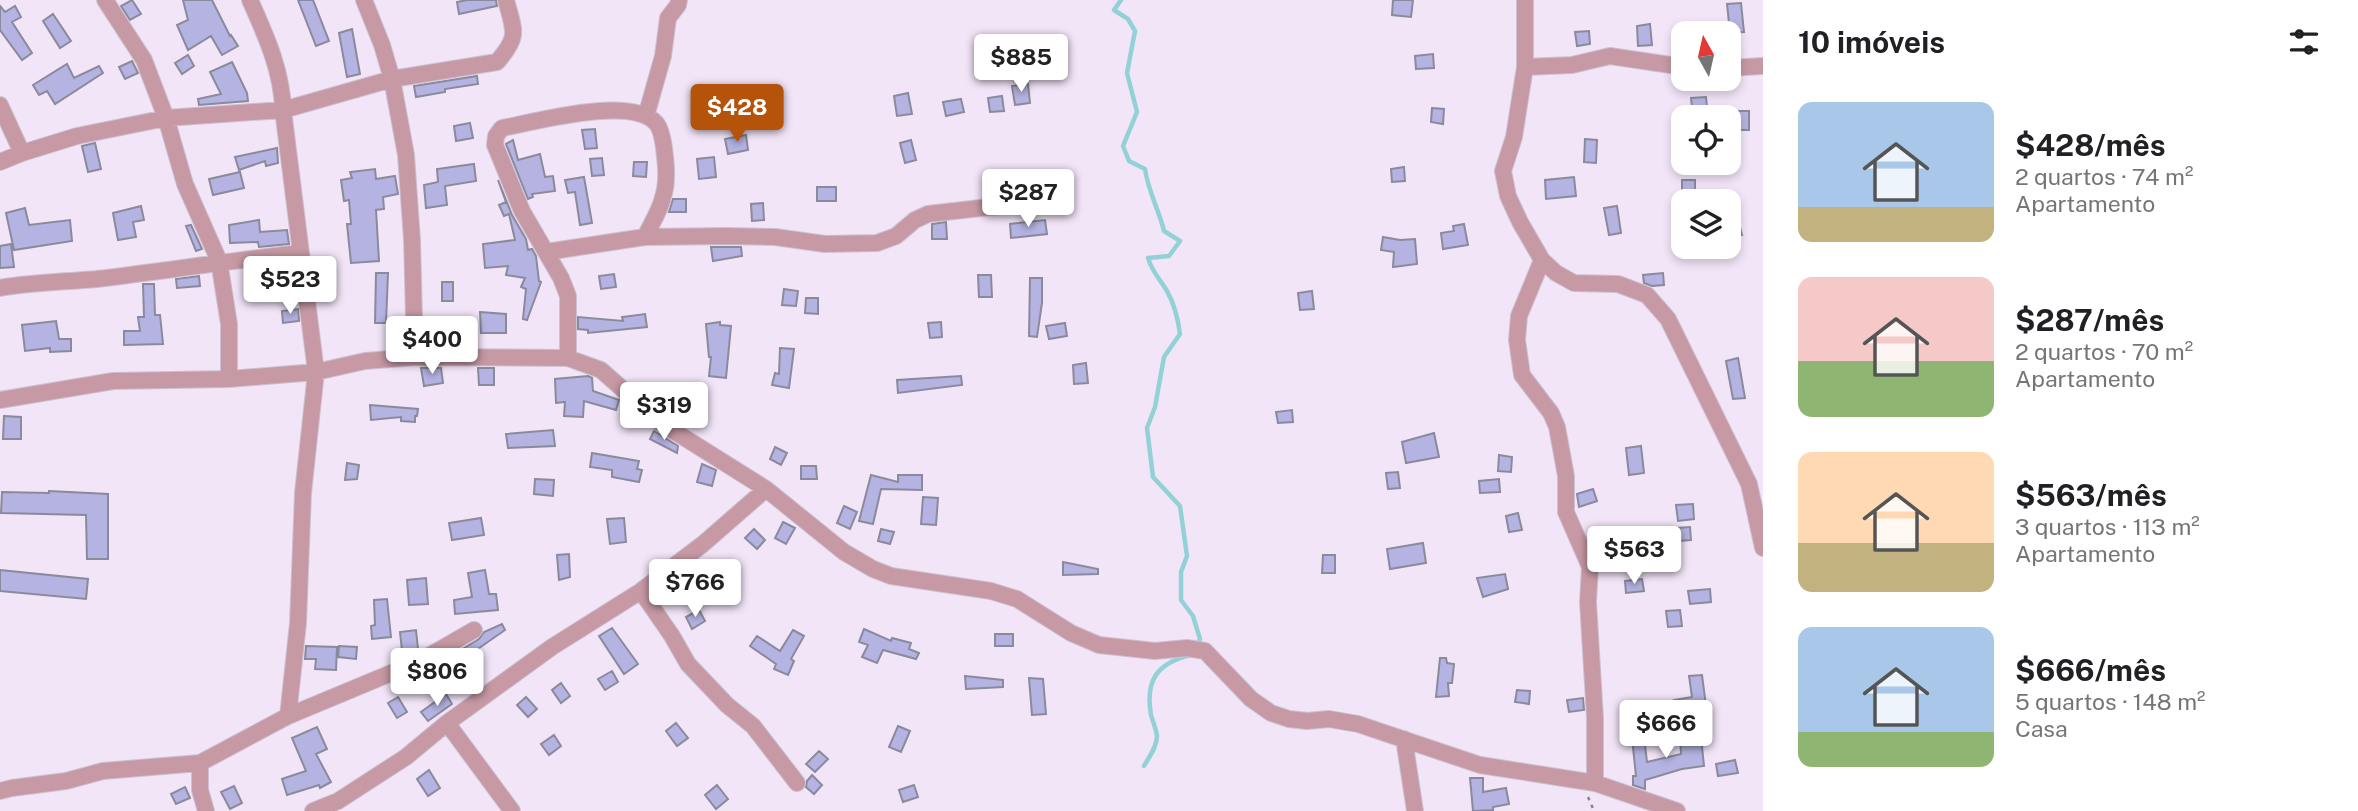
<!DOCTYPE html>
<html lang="pt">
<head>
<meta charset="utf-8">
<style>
	body { margin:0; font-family:"Public Sans",sans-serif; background:#f6f6f6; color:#202124; height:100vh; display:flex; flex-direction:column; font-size:26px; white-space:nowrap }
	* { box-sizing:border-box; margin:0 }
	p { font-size:23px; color:#757577 }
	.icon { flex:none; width:38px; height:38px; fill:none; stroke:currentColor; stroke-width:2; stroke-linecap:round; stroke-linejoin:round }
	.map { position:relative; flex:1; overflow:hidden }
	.panel { display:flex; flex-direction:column; background:#fff; width:595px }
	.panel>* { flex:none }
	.needle { width:46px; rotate:352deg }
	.tools { position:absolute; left:1671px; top:21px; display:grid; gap:14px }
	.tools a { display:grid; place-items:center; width:70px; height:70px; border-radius:14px; background:#fff; box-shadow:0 4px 10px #0003; font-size:35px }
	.price { position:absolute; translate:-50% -60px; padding:0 16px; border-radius:7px; background:#fff; color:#222; font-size:23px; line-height:46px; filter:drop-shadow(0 2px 4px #0008) }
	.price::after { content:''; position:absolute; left:50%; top:42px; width:21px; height:16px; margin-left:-10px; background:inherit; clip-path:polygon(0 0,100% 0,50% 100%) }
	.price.current { background:#b45309; color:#fff }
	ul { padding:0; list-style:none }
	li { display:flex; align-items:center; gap:21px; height:175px; padding:0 35px }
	li span { display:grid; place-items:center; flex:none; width:196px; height:140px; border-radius:14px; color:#555 }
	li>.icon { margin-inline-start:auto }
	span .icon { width:84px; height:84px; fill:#fffc; stroke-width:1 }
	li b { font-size:30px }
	h2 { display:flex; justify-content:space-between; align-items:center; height:84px; padding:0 35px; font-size:30px }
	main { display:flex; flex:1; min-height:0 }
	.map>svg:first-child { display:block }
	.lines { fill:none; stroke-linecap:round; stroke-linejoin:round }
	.stream { stroke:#92d2d6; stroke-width:4.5 }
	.building { fill:#b5b3e1; stroke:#8a8a9d; stroke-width:2 }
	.minor-casing { stroke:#cdc2d2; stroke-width:18 }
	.path { stroke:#8d8491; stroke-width:2.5; stroke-dasharray:3.5 5; stroke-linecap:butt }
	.minor { stroke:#c799a5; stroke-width:16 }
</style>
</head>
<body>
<main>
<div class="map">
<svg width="1763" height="811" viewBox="0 0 1763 811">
	<rect width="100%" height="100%" fill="#f2e5f8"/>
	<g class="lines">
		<!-- stream -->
		<path class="stream" d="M1121 0 1114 10 1128 19 1135 31 1127 73 1137 112 1123 146 1129 161 1145 169C1148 191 1159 210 1164 231L1180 241 1169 256 1148 258C1152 272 1160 279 1167 291 1175 305 1178 319 1180 334L1164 357 1155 407 1147 428 1153 477 1180 506 1187 556 1181 572V600L1193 616 1200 639 1195 647
			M1144 766C1149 757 1157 747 1157 736 1156 729 1153 722 1151 715 1145 680 1157 663 1191 655"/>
	</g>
	<!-- building -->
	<path class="building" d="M132 0 141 14 130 20 121 6Z
		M183 0H212L230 36 231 35 238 46 222 55 211 36 188 50 177 25 188 20Z
		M298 0H313L329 41 316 46Z
		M467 0H496L497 6 459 14 457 2Z
		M1393 0H1413L1411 17 1392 15Z
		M1741 3 1744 32 1730 33 1727 4Z
		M0 6 5 12 15 6 21 17 12 22 32 53 22 60 0 30Z
		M53 14 71 41 60 48 43 21Z
		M1650 24 1652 45 1638 46 1637 26Z
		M352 29 360 74 347 77 339 33Z
		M1589 31 1590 44 1577 46 1575 32Z
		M1433 54 1434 68 1416 69 1415 56Z
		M188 55 194 66 182 74 175 63Z
		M132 61 138 73 125 79 119 67Z
		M232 62 247 93 248 101 199 105 198 99 221 94 210 72Z
		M67 64 74 78 99 66 103 73 55 104 47 91 39 95 33 85Z
		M477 76 478 84 445 89V92L416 97 414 86Z
		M1028 84 1030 103 1015 105 1012 86Z
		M908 93 912 114 897 116 894 96Z
		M1002 96 1004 111 990 112 988 98Z
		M1706 97 1708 117H1693L1691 98Z
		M961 99 964 112 946 116 943 102Z
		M1432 108 1444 109 1443 124 1431 122Z
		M1729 111H1749V130H1729Z
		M470 123 473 138 456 141 454 126Z
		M595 129 597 148 585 149 582 130Z
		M746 135 748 150 728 154 725 139Z
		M1585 139 1597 140 1596 163 1584 162Z
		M513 140 518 160 540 154 545 177 553 176 555 191 532 194 533 197 528 199 506 144Z
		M911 140 916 160 905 163 900 143Z
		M95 143 101 169 88 172 82 146Z
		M277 148 278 163 266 166 265 161 239 170 235 157Z
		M714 157 716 177 699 179 697 159Z
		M602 158 604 175 592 176 590 159Z
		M634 162H647L646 177 633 176Z
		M474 164 476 181 445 186 447 205 426 208 424 185 438 182 437 169Z
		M1404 167 1405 181 1392 182 1391 169Z
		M375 169 376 179 395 176 398 194 383 197 384 209 376 210 379 261 351 263 347 224H351L349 200 344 201 341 180 352 178 350 172Z
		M240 172 244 188 213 195 209 179Z
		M584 177 592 223 580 225 575 192 568 193 565 180Z
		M1574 177 1576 196 1546 199 1545 180Z
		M498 180 512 215 526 239 528 250 532 249 536 256 539 281 541 282 527 320 523 319 526 289 521 287 525 278 506 275 508 266 485 268 483 244 515 240 509 214 504 216 499 205 506 202Z
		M1682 180H1695V192H1682Z
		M817 187H836V201H817Z
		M673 199H686V212H669Z
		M1733 200 1742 235H1729V201Z
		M763 203 764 220 752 221 751 204Z
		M141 206 144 220 133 222 136 237 118 240 113 213Z
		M1617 206 1621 233 1609 235 1604 208Z
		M25 208 29 225 70 220 72 241 14 250 6 213Z
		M259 220 260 232 287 230 289 244 259 247 258 242 230 243 229 225Z
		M1045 220 1047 234 1011 238 1010 224Z
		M946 222 947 239H932V224Z
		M1464 224 1468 245 1443 249 1441 233 1454 231 1453 226Z
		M191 225 202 249 196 251 186 226Z
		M1383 237 1400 240 1415 239 1417 264 1393 267 1394 252 1381 250Z
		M11 244 14 267 0 268V246Z
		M711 247H741L742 256 713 261Z
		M376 273H388L386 323H375Z
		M1663 273 1664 285 1652 286 1644 283 1643 275Z
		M614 274 616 287 601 289 599 276Z
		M978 275H991L992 297H979Z
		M199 276 200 286 177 288 176 279Z
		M1030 278H1042V303L1037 337 1029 336Z
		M442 282H453V301H442Z
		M143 284H154L155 315H160L163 344 124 345V331H140L138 317H144Z
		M784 289 798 291 796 306 782 305Z
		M1312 291 1314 309 1300 310 1298 293Z
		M806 298H818V314L805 313Z
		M298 309 299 321 283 323 282 311Z
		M480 312 506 314V333H481Z
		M645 314 647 327 588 333V330L578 329V317L623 321 622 317Z
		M56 321 59 339H71V351L50 352V348L25 351 22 325Z
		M720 322V325L731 326 726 378 709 376 711 357H709L706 324Z
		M941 322 942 337 930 338 928 323Z
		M1065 323 1067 336 1049 339 1046 326Z
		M780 348 794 349 789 388 772 385 775 373 779 374Z
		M1738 358 1745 398 1733 399 1726 361Z
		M1086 363 1088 383 1074 384 1073 365Z
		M421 368H441L443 383 424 386Z
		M478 368H494V385H479Z
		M588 376 592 378 593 391 619 400 616 410 584 401 583 417 564 416 565 402 556 403 555 379Z
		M961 376 962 385 898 393 897 380Z
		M658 390 669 406 676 410 672 418 647 397Z
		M370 405 418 409 417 416H415V422L401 421V417L371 420Z
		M1292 410 1293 422 1278 423 1276 412Z
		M4 416 21 417V439H3Z
		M553 430 555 446 508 448 506 434Z
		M654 431 678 446 677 453 650 439Z
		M1434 433 1439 457 1406 463 1402 442Z
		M1641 446 1644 473 1629 475 1626 448Z
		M775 447 787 453 781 465 770 459Z
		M592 453 639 461 637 469 642 470 639 482 612 477V470L590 467Z
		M1499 455 1512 457 1511 472 1498 471Z
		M347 463 359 465 357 479 345 480Z
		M702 464 716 470 712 486 697 482Z
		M801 466H816L817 479H801Z
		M1398 472 1400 488 1388 489 1386 473Z
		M871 475 898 482V475H922V490L881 489 873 524 859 521Z
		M535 479 554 480 553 496 534 494Z
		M1499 479 1500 492 1480 493 1479 481Z
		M1593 489 1597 501 1579 507 1577 494Z
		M49 491 108 494V559H87L86 515 1 513 2 492 49 493Z
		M923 497 938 498 936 525 921 524Z
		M1693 504 1694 519 1678 521 1676 505Z
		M844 506 857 512 850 529 837 523Z
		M1518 513 1522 530 1509 532 1506 516Z
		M481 518 484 535 452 540 449 523Z
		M624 518 626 542 610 544 607 519Z
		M783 522 795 528 786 544 775 538Z
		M1690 527 1691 540 1679 541 1678 528Z
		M754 529 765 540 757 549 745 538Z
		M881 529 894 532 890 544 878 541Z
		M1423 543 1426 563 1390 569 1387 549Z
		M569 554 570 577 559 580 557 555Z
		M1323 555H1335V573H1322Z
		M1063 562 1098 569V574L1063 575Z
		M0 570 88 579 86 599 0 591Z
		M485 570 489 594H496L498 610 455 614 454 600 472 597 468 573Z
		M1505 574 1508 589 1483 597 1477 578Z
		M426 578 428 604 409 605 407 580Z
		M717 579 726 588 710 604 701 594Z
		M1642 579 1644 591 1626 593 1625 581Z
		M1710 589 1711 602 1690 604 1688 591Z
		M387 599 391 637 372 639 371 626 375 625 374 600Z
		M699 610 705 621 692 629 686 617Z
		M1680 610 1682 626 1668 627 1666 611Z
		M502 624 505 630 475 651 460 658 456 653 479 639 484 632Z
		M612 628 638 664 624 674 599 636Z
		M864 629 891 641 892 638 911 643 909 649 919 653 916 659 883 650 877 663 862 657 868 645 859 642Z
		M416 630 418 649 402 651 400 632Z
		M793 630 804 636 791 659 794 661 788 675 774 669 776 664 750 646 757 636 780 651Z
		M995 634H1013V646H995Z
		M306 646 337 647 336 670 315 669 316 659H305Z
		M339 646 357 647 356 659 338 657Z
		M1440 658H1446L1447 663 1454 664 1452 683H1448L1449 696 1436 697Z
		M612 671 618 682 605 690 598 679Z
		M1702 675 1706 706 1676 712 1674 700 1692 697 1689 676Z
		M965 676 1003 680V687L966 689Z
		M1029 678 1043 679 1046 714 1032 715Z
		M561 683 570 696 561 703 552 690Z
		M1517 690 1530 691 1529 704 1515 702Z
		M446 694 452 704 428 721 421 712Z
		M398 697 407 712 397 718 388 703Z
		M526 697 537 709 528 717 517 705Z
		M1583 698 1584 710 1569 712 1567 700Z
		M676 723 688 738 677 746 666 731Z
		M898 726 910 731 901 752 889 747Z
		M317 727 327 749 316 754 331 782 320 788 319 785 287 795 282 779 306 771 292 738Z
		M554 735 561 746 549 755 541 744Z
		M1644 737 1647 762 1681 754 1680 739 1701 737 1704 766 1682 769 1645 780V789L1633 785V776H1636L1632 738Z
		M819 751 828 759 815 772 806 764Z
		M1735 760 1738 773 1718 776 1716 764Z
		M429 770 440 788 428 796 417 779Z
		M812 775 822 785 814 794 806 787 807 781Z
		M1470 778H1483V792L1506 788 1509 804 1493 807V810L1473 811Z
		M717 785 728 799 716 809 705 795Z
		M914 785 918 797 903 802 899 790Z
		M234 786 242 803 230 809 221 792Z
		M185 787 190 798 176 804 171 794Z"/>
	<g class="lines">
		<!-- minor casing -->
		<g class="minor-casing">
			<path id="minor" d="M105 0 144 60 166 118 185 184 219 261 229 324V379
				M250 0C266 36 282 71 283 110L316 372 303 493 298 623 288 716
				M364 0 382 45 392 79 406 155 412 240 415 357
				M1525 0V67L1514 137 1503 171 1508 196 1520 222 1542 260 1556 273 1574 283 1618 284 1647 295 1668 319 1749 484 1763 548
				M1525 67 1572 65 1610 56 1684 67
				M1729 68 1763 66
				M0 105 22 153
				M646 116 663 56 668 18 678 5 679 0
				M0 162 22 153 77 136 166 118 283 110 392 79 497 62C520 36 514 31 506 0
				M546 252 645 237 726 236 775 237 825 244 877 243 896 236 915 220 928 214 998 206
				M1542 260 1519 316 1517 340 1522 375 1551 413 1557 427 1566 476V512L1590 567 1588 602 1595 718V783
				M0 288C32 282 64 282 97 279 165 271 233 260 301 253
				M568 358V296L561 278 522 211 495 145 496 136 502 128C535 122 631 95 656 123 661 128 663 141 664 148 666 164 668 182 663 197 660 211 651 224 645 237
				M0 400 113 381 229 379 316 372 365 361 415 357 568 358 601 370 661 423 766 489 844 552 873 569 891 576 991 591 1017 599 1071 633 1099 645 1155 651 1187 648 1205 651 1251 699 1271 713 1289 719 1307 721 1329 719 1358 724 1480 765 1595 783 1677 811
				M641 591 672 636 688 664 727 705 753 726 797 783
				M447 723 512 811
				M1404 739 1415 811
				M200 763V790L206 811
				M0 791 12 788 66 781 103 771 200 763 288 716 420 661 474 630
				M313 811 338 801 406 757 447 723 552 647 641 591 703 544 766 489"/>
		</g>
		<!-- path -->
		<path class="path" d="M1588 797 1594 811"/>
		<!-- minor -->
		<use href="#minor" class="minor"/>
	</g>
</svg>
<div class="tools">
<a><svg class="needle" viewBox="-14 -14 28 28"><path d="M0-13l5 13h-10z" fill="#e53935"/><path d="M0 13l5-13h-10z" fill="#757577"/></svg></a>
<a><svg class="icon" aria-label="locate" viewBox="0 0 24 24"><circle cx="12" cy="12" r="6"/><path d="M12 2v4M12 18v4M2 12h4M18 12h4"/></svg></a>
<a><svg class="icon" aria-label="layers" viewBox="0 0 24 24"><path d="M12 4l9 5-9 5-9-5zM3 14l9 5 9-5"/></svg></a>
</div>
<b class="price" style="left:1021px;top:94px">$885</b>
<b class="price current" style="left:737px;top:144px">$428</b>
<b class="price" style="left:1028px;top:229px">$287</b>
<b class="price" style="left:290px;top:316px">$523</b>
<b class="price" style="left:432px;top:376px">$400</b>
<b class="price" style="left:664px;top:442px">$319</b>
<b class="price" style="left:1634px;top:586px">$563</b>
<b class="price" style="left:695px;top:619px">$766</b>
<b class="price" style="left:437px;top:708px">$806</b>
<b class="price" style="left:1666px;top:760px">$666</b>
</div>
<section class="panel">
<h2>10 imóveis<svg class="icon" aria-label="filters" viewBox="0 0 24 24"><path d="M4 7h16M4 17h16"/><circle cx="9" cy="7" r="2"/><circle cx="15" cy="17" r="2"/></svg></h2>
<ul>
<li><span style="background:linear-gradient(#a9c7e8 75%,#c2b280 0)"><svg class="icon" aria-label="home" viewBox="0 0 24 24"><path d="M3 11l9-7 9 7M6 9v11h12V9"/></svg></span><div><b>$428/mês</b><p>2 quartos · 74 m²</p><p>Apartamento</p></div></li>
<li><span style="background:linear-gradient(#f6c9c9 60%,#8fb573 0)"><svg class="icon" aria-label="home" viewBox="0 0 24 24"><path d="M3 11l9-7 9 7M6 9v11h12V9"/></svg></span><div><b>$287/mês</b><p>2 quartos · 70 m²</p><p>Apartamento</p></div></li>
<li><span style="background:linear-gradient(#ffd9b3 65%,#c2b280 0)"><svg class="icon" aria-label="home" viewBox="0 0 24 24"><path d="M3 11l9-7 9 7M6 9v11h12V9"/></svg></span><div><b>$563/mês</b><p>3 quartos · 113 m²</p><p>Apartamento</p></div></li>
<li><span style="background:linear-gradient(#a9c7e8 75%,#8fb573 0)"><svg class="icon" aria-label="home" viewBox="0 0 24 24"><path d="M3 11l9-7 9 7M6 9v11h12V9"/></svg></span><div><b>$666/mês</b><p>5 quartos · 148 m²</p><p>Casa</p></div></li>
</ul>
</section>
</main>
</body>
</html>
